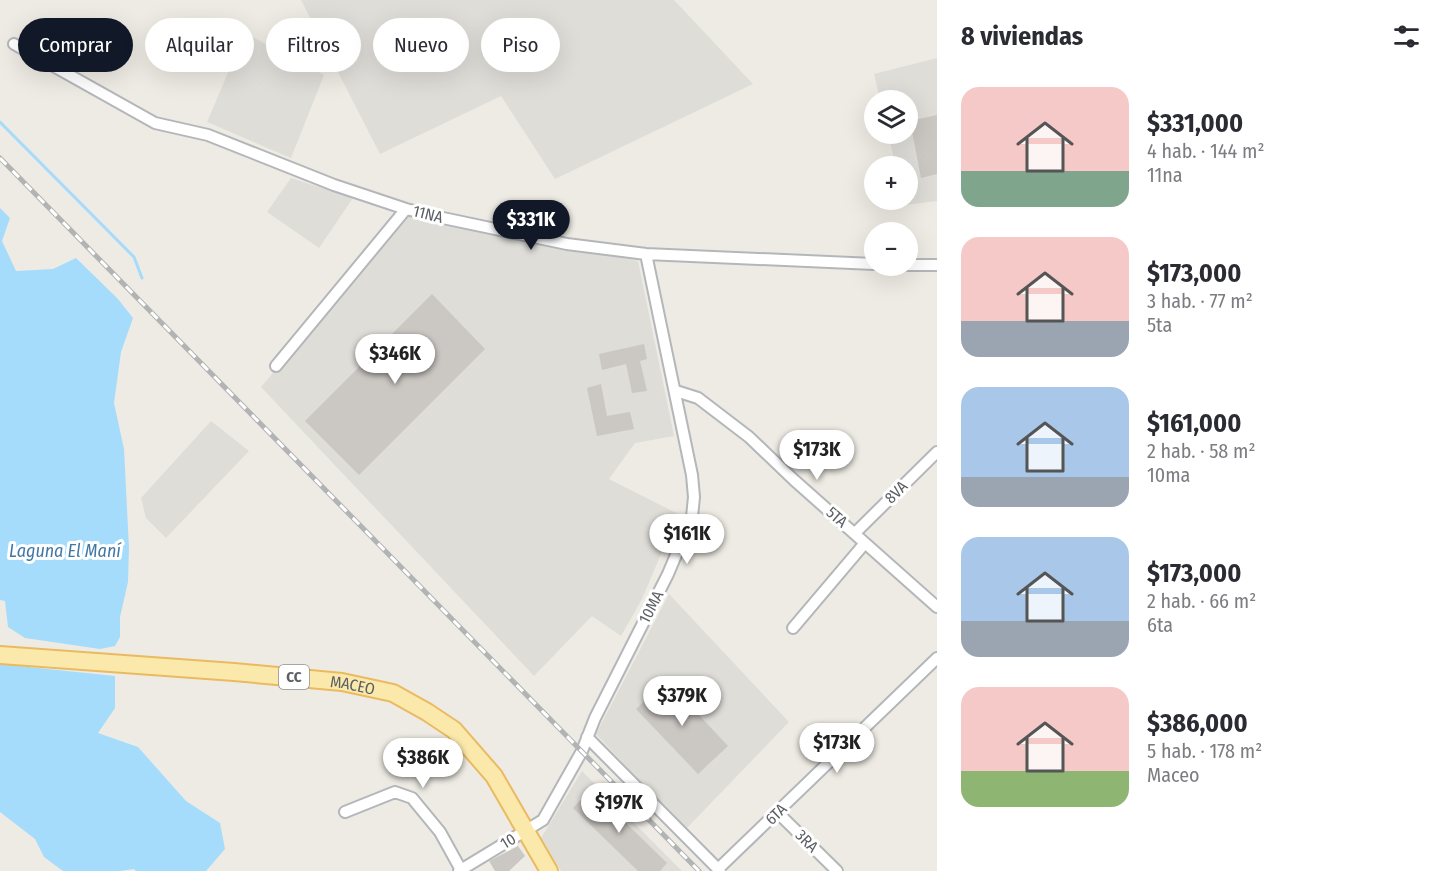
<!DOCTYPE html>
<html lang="es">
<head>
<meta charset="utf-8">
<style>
	body { margin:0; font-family:"Fira Sans Condensed",sans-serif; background:#f7f7f7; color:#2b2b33; height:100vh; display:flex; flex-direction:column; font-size:22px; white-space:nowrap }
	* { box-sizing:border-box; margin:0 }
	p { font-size:20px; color:#7c7c81 }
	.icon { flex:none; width:33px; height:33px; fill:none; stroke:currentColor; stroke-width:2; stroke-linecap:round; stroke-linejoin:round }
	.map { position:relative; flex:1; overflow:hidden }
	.sheet { display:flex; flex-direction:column; background:#fff; width:510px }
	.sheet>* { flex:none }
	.top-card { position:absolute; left:18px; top:18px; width:570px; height:54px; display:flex; gap:12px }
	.tools { position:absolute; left:864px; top:90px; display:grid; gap:12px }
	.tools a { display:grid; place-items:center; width:54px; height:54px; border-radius:50%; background:#fff; box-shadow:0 6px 24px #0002; font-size:30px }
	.price { position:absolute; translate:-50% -51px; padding:0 14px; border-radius:21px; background:#fff; color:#222; font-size:20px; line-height:39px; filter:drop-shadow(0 2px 3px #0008) }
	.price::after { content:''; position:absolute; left:50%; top:36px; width:18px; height:14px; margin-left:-9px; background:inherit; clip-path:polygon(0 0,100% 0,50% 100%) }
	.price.on { background:#111827; color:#fff }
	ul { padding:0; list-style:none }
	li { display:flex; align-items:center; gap:18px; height:150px; padding:0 24px }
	li span { display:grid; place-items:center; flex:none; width:168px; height:120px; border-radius:18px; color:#555 }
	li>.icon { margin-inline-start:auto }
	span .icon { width:72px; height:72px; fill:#fffc; stroke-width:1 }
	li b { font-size:26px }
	h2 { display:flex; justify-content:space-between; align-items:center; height:72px; padding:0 24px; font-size:26px }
	.pill { padding:0 21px; border-radius:27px; background:#fff; box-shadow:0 6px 24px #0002; font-size:21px; line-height:54px }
	.pill.on { background:#111827; color:#fff }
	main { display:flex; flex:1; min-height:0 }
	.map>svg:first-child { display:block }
	.industrial { fill:#dfddd8 }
	.water { fill:#a6dcfb }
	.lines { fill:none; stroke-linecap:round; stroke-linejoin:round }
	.stream { stroke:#a6dcfb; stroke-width:3 }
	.building { fill:#cbc7c3 }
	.street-casing { stroke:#b4b7ba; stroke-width:14 }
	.primary-casing { stroke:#eaba60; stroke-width:20 }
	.street { stroke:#fff; stroke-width:10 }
	.primary { stroke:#fbe9ab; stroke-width:16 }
	.rail-casing { stroke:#b2b3b4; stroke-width:5 }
	.rail { stroke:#fff; stroke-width:3; stroke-dasharray:9; stroke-linecap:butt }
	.labels { text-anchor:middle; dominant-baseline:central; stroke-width:6; stroke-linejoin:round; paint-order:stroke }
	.shield { fill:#fff; stroke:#8d9092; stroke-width:1.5 }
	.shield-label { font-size:15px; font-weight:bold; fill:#5c6064 }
	.street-label { font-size:16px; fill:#5c6064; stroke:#fff }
	.water-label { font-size:18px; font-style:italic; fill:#4178a3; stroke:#fff }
</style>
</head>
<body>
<main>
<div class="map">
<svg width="937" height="871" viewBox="0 0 937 871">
	<rect width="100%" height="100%" fill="#eeebe4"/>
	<!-- industrial -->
	<path class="industrial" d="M301 0H674L753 84 555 179 501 96 380 154Z
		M245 33 324 75 291 158 207 122Z
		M937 58V201L905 205 904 200H908V166H896L888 134H908V100H880L874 74Z
		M291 178 353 198 319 248 267 212Z
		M408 214 638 261 674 436 635 443 609 479 678 514 642 599 621 636 592 616 534 676 261 387Z
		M211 421 249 451 166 538 146 518 141 498Z
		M669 594 789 722 685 830 596 734Z
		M582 771 682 871H561L541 838Z"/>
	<!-- water -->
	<path class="water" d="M0 208 10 218 2 241 16 271 53 269 76 258 118 299 133 318 121 352 114 403 124 449 129 548 128 582 120 617V637L115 646 100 649 25 638 8 627 5 601 0 600Z
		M0 664 115 676V708L98 733 138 747 186 801 220 823 225 849 206 871H136L134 869 120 871H63L44 857 35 839 0 812Z"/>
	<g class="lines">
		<!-- stream -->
		<path class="stream" d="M0 122 134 257 142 278"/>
	</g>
	<!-- building -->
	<path class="building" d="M937 115V174L921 178 910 121Z
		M432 294 485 349 359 475 305 421Z
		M644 344 647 359 640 361 647 391 632 393 626 364 602 370 599 354Z
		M601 384 607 416 630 412 634 429 597 436 587 388Z
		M666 680 728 746 698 774 636 709Z
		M591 789 667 863 660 871H638L573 808Z
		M518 846 525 856 509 871H495L489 861Z"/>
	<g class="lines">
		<!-- street casing -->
		<g class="street-casing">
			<path id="street" d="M14 44 155 123 208 135 334 185 406 209 443 218 567 244 646 254 874 264
				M908 265H937
				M276 366 406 209
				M676 391 698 398 749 437 794 480 937 607
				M855 533 937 452
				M793 628 865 543
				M587 737 720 871
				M345 812 395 792 412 798 440 832 461 870
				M777 812 837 871
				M718 869 937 658
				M459 871 543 820 582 751 595 718 668 574 692 517 694 497 692 475 646 254"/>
		</g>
		<!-- primary casing -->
		<g class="primary-casing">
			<g id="primary">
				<path id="s1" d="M0 655 234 672 342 682 393 693 427 712 454 730 494 776 549 871"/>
			</g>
		</g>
		<!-- street -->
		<use href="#street" class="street"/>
		<!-- primary -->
		<use href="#primary" class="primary"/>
		<!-- rail casing -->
		<g class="rail-casing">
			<path id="rail" d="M0 158 699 871"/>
		</g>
		<!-- rail -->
		<use href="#rail" class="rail"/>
	</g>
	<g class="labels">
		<!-- shield labels -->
		<rect class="shield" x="279" y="665" width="30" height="24" rx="4.5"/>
		<g class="shield-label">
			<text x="294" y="677">CC</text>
		</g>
		<!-- street labels -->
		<g class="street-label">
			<text transform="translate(428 214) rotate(14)">11NA</text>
			<text transform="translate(896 492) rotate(-45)">8VA</text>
			<text transform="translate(837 517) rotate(41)">5TA</text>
			<text transform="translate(651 607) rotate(-63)">10MA</text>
			<text stroke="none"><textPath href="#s1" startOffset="354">MACEO</textPath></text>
			<text transform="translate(776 814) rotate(-44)">6TA</text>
			<text transform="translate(508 841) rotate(-31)">10</text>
			<text transform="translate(807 841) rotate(45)">3RA</text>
		</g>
		<!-- water labels -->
		<g class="water-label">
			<text x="65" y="551">Laguna El Maní</text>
		</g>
	</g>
</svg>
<div class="tools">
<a><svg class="icon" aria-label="layers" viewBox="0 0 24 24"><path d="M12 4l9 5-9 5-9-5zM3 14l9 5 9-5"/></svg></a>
<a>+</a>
<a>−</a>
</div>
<b class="price on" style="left:531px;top:251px">$331K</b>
<b class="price" style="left:395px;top:385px">$346K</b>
<b class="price" style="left:817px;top:481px">$173K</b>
<b class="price" style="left:687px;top:565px">$161K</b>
<b class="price" style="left:682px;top:727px">$379K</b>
<b class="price" style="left:837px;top:774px">$173K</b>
<b class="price" style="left:423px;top:789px">$386K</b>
<b class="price" style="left:619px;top:834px">$197K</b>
<div class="top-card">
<a class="pill on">Comprar</a>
<a class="pill">Alquilar</a>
<a class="pill">Filtros</a>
<a class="pill">Nuevo</a>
<a class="pill">Piso</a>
</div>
</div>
<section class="sheet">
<h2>8 viviendas<svg class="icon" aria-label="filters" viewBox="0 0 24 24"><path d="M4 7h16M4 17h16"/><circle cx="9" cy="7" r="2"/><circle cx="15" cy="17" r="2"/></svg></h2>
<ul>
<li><span style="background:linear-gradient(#f6c9c9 70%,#7fa58c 0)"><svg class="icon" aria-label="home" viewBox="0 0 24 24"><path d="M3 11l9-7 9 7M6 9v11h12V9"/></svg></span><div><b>$331,000</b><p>4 hab. · 144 m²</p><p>11na</p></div></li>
<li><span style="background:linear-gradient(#f6c9c9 70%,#9aa5b1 0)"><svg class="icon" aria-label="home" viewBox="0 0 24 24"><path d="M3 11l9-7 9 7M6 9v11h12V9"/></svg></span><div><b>$173,000</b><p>3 hab. · 77 m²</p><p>5ta</p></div></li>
<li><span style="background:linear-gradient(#a9c7e8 75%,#9aa5b1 0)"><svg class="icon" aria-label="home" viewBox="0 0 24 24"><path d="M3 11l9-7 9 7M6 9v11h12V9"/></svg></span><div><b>$161,000</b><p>2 hab. · 58 m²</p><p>10ma</p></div></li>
<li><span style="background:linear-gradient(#a9c7e8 70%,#9aa5b1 0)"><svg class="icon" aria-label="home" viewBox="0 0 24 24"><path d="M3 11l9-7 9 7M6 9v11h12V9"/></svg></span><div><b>$173,000</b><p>2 hab. · 66 m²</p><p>6ta</p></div></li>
<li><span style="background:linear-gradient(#f6c9c9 70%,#8fb573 0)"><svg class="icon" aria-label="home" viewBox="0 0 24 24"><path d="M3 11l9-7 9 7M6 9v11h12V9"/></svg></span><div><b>$386,000</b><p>5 hab. · 178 m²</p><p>Maceo</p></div></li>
</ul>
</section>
</main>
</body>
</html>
